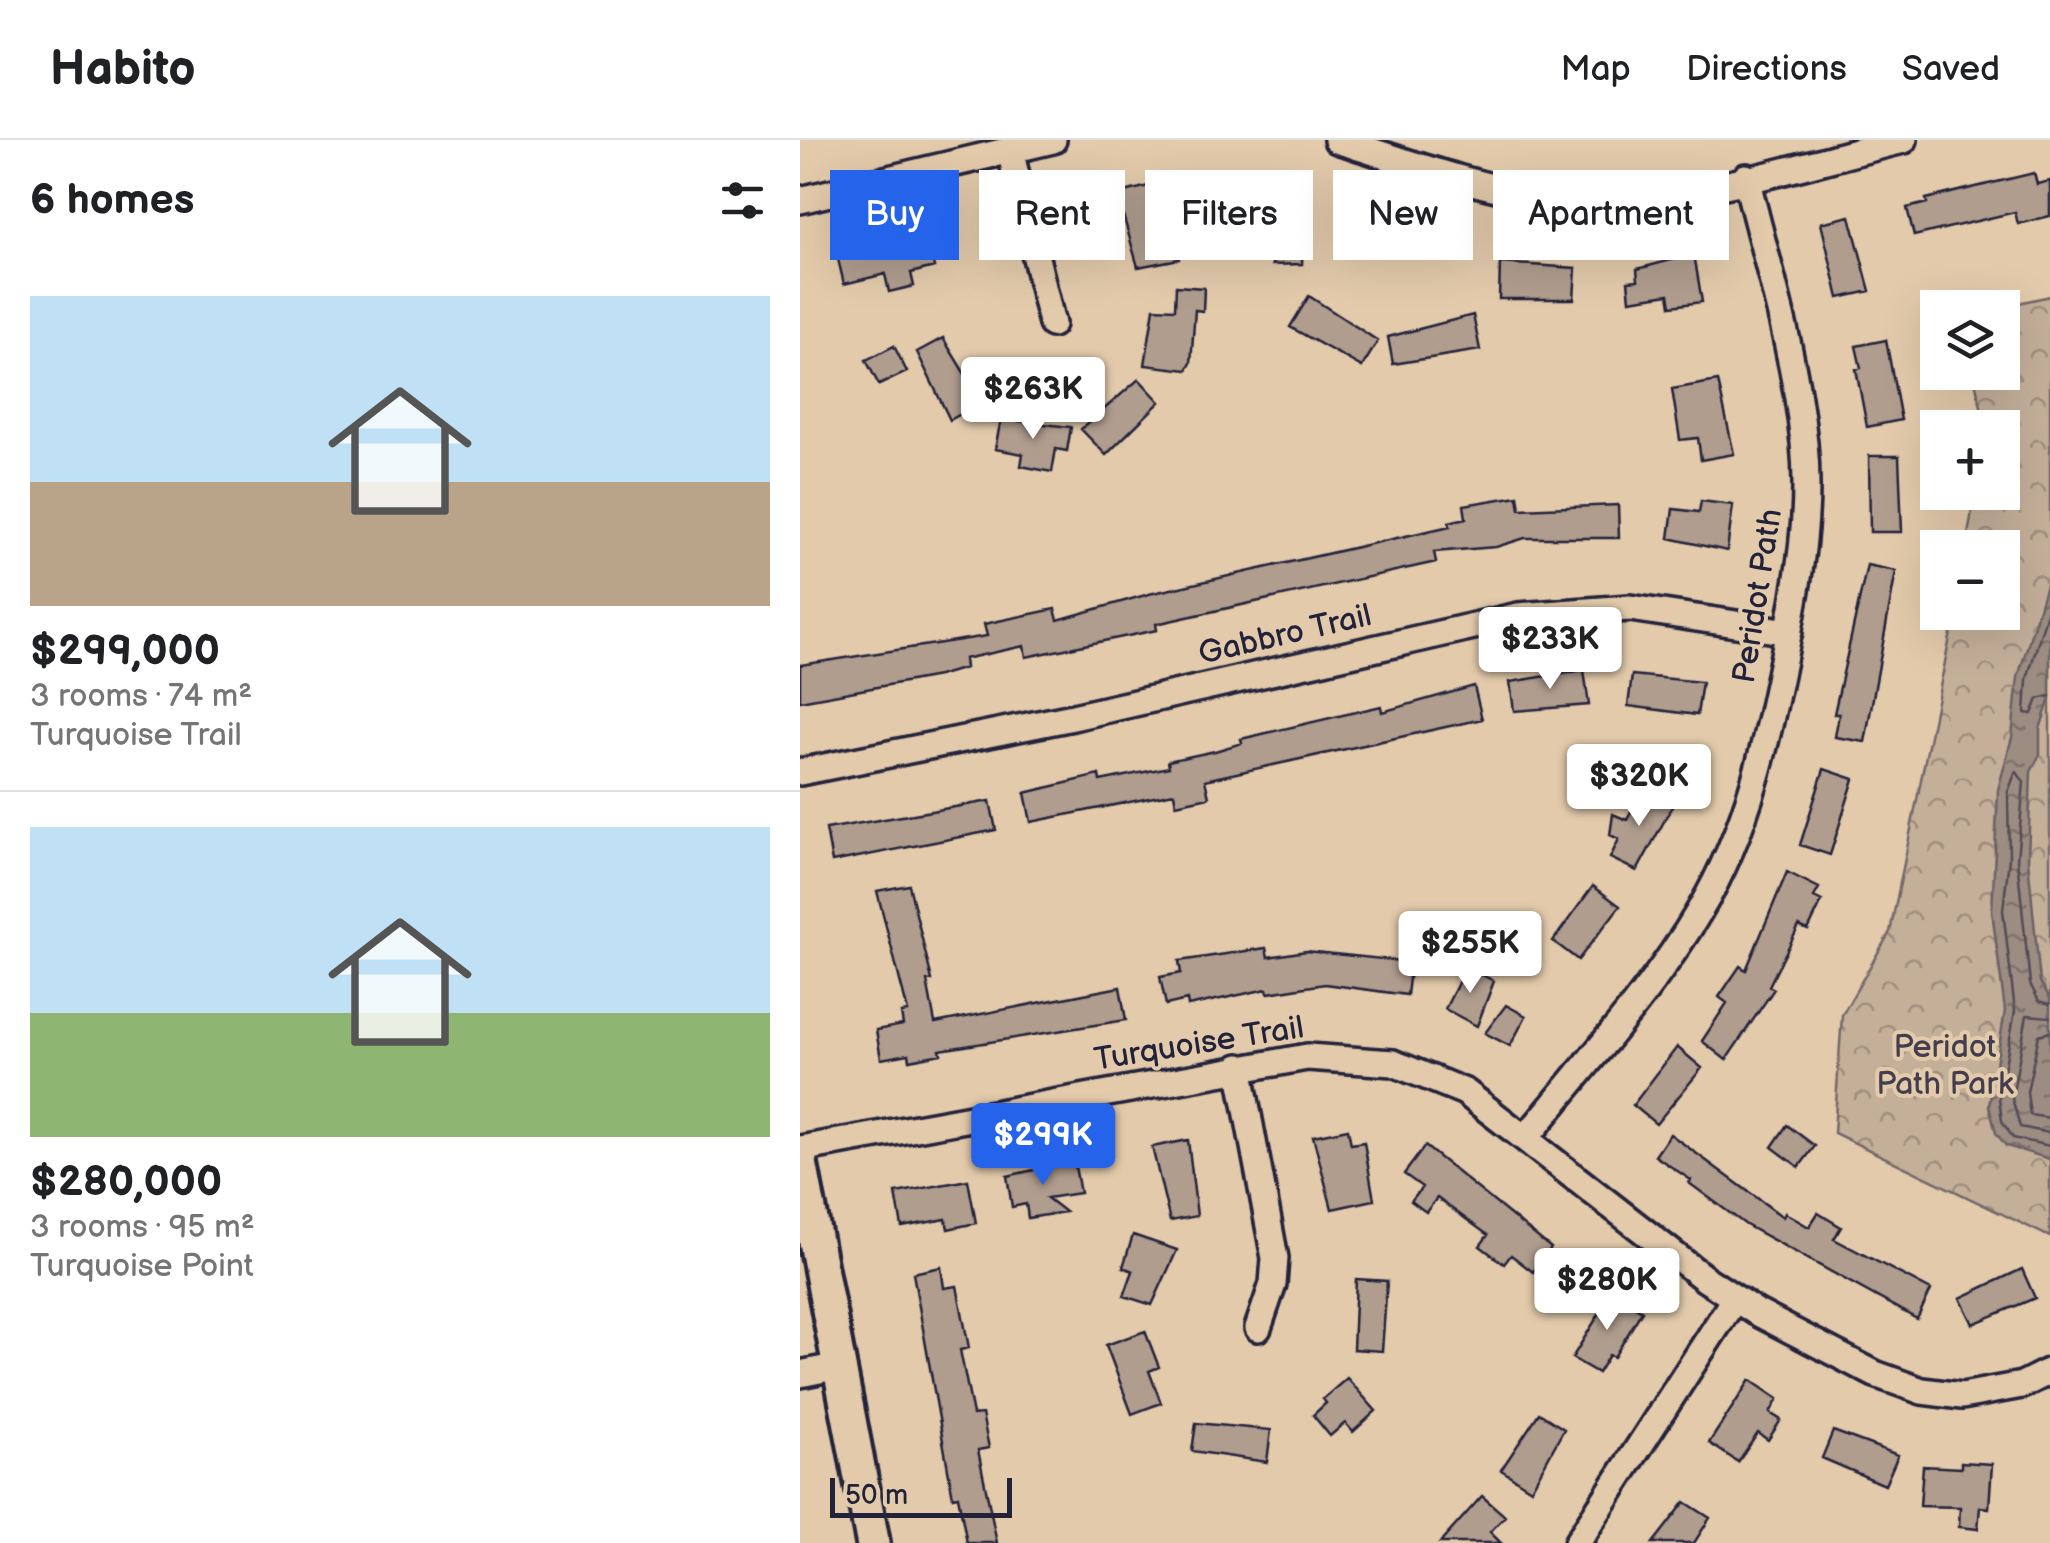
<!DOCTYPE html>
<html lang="en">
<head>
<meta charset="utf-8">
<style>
	body { margin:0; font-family:"Balsamiq Sans",sans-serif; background:#f2f2f2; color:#202124; height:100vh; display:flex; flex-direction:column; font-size:38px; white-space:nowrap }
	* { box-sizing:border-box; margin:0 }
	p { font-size:32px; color:#757577 }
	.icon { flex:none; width:55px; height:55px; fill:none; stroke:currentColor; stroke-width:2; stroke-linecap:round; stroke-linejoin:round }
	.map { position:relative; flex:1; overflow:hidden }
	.details { display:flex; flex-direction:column; background:#fff; width:800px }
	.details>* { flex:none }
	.guide { position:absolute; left:30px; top:30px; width:950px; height:90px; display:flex; gap:20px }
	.tools { position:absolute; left:1120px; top:150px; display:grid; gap:20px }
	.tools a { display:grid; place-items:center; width:100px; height:100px; border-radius:0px; background:#fff; box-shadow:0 10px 40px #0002; font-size:50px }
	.scale { position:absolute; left:30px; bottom:25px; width:182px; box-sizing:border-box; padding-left:10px; border:5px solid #22223b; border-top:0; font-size:28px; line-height:35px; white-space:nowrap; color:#22223b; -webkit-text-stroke:8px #e3caab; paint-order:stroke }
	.price { position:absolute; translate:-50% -85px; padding:0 22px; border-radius:10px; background:#fff; color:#222; font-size:32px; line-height:65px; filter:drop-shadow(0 2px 5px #0008) }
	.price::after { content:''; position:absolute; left:50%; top:60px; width:30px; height:22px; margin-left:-15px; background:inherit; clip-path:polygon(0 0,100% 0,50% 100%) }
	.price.active { background:#2563eb; color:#fff }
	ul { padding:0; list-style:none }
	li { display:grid; align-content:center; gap:20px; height:530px; padding:0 30px }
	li+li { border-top:2px solid #e0e0e0 }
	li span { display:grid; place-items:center; height:310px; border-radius:0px; color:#555 }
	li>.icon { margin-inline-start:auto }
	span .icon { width:180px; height:180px; fill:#fffc; stroke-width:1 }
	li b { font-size:42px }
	h2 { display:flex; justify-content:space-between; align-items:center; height:120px; padding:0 30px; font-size:42px }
	.chip { padding:0 35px; border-radius:0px; background:#fff; box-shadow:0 10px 40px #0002; font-size:35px; line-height:90px }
	.chip.active { background:#2563eb; color:#fff }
	header { display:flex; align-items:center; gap:60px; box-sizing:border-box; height:140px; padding:0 50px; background:#fff; border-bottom:2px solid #e0e0e0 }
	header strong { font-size:48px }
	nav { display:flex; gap:55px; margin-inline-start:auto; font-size:35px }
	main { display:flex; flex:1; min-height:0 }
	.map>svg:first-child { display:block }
	.park { fill:url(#park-crowns); stroke:#73686a; stroke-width:2.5 }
	.water { fill:url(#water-ripples); stroke:#6b6266; stroke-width:2.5 }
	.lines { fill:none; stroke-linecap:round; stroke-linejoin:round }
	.shore { stroke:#534c57; stroke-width:2.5 }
	.building { fill:#b09d8e; stroke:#22223b; stroke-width:2.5 }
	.service-casing { stroke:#22223b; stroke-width:20 }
	.minor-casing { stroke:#22223b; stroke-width:32 }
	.tertiary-casing { stroke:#22223b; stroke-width:40 }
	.service { stroke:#e3caab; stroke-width:12 }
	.minor { stroke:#e3caab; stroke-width:25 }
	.tertiary { stroke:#e3caab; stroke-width:32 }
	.labels { text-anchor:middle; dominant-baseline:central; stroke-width:8; stroke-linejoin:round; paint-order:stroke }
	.street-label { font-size:32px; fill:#22223b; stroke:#e3caab }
	.park-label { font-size:32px; fill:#423e4e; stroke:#e3caab }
</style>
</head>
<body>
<header>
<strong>Habito</strong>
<nav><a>Map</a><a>Directions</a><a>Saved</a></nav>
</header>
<main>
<section class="details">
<h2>6 homes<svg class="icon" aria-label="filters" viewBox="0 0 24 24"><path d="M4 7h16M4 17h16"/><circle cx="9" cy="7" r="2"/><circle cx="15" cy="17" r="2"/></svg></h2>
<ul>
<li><span style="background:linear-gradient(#bfe0f5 60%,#b9a48a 0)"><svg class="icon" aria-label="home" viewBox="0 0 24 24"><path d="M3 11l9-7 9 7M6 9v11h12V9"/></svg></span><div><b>$299,000</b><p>3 rooms · 74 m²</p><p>Turquoise Trail</p></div></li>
<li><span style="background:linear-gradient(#bfe0f5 60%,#8fb573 0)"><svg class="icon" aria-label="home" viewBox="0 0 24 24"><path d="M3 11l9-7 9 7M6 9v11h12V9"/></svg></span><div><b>$280,000</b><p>3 rooms · 95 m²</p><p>Turquoise Point</p></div></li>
</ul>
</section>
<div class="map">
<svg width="1250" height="1403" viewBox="0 0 1250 1403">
	<defs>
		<pattern id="park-crowns" width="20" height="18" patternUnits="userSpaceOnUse" patternTransform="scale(2.5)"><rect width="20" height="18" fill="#c4af99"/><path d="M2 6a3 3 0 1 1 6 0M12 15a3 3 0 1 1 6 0" fill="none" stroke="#9f8e7e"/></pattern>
		<pattern id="water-ripples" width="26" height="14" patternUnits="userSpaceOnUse" patternTransform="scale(2.5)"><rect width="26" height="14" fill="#9c8c82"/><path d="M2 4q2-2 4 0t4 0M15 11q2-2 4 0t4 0" fill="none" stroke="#7f726c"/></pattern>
	</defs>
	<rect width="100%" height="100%" fill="#e3caab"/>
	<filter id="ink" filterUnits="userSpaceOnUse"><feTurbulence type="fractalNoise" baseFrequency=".01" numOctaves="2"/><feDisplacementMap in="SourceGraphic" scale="20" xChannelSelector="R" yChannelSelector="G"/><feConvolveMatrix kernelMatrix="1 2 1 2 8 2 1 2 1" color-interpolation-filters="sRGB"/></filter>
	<g filter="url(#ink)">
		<!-- park -->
		<path class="park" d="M1250 156V1097L1034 993 1042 875 1090 792 1155 473 1202 472V408L1166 407 1175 353 1202 352V288L1186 287 1173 233 1202 232 1200 167Z"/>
		<!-- water -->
		<path class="water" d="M1250 432V558L1240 589V614L1231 632 1228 720 1240 842 1250 858V1019L1206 1006 1196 993 1189 966 1205 871 1192 771 1198 650 1212 597 1218 537Z"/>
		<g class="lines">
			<!-- shore -->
			<path class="shore" d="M1250 463 1227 539 1225 573 1232 574 1238 559 1250 556
				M1250 864 1239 861 1230 844 1217 719 1224 642 1216 631 1208 652 1209 719 1203 770 1215 871 1199 958 1202 981 1213 998 1250 1006
				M1250 877 1227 875 1212 958 1220 987 1250 993
				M1250 892 1239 895 1227 952 1230 975 1250 978"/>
		</g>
		<!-- building -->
		<path class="building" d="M1234 33 1237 44 1250 41V76L1218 84 1215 72 1114 96 1107 68 1127 63 1126 59Z
			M352 45 363 89 372 87 379 119 338 127 317 54Z
			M504 63 502 124 472 125 471 97H461L460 65Z
			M1050 76 1070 151 1039 158 1021 83Z
			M125 92 134 127 111 133 114 146 89 152 85 134 44 144 37 115Z
			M894 114 902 162 871 166 869 154 830 160 828 141 838 140 837 129Z
			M700 123 776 128 774 159H699Z
			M376 146 404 148 403 171 395 170 391 223 387 230 345 225 354 168 375 169Z
			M509 156 578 201 562 227 490 187Z
			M673 175 680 210 593 224 588 197Z
			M143 198 182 262 150 280 117 212Z
			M1086 200 1101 280 1067 287 1056 229 1061 228 1056 206Z
			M94 206 107 232 79 245 66 220Z
			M339 239 360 262 306 315 281 289Z
			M918 241 934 314 901 320 898 298 880 300 872 249Z
			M201 279 271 287 267 311 256 309 252 332 221 326 223 314 195 309Z
			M1069 316H1099L1102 392H1070Z
			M718 356 720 369 818 365 819 398H725L696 407 634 412 636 422 356 484 357 490 226 517 224 506 164 519 165 528 138 536 0 561V525L187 496 184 484 255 469 258 480 349 454 650 386 649 382 666 378 664 365Z
			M901 361 933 365 927 411 869 398 873 369 899 372Z
			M1067 425 1096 431 1065 602 1035 597 1039 574H1034Z
			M784 530 789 565 714 571 710 542Z
			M832 535 902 542 897 575 828 566Z
			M674 546 682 579 405 640 409 657 376 664 374 653 231 682 225 653 299 635 300 641 369 627 368 621 415 611 442 603 441 599 581 566 582 572Z
			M1024 629 1054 639 1030 715 1000 705Z
			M842 648 874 663 837 731 810 718 819 699 810 695 813 674 827 680Z
			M190 661 196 690 32 722 26 689Z
			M987 732 1019 748 1014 757 1022 761 1008 790 999 786 969 846 974 849 926 920 902 901 927 863 919 857 940 826 946 830Z
			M109 745 132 840 127 841 135 883 320 847 326 880 140 910 141 914 110 920 109 914 81 919 76 890 103 885 101 873 108 872 77 751Z
			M793 746 820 766 778 820 753 801Z
			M466 808 468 817 506 811 611 822 607 855 525 844 468 853 467 849 388 866 387 860 366 865 360 837 381 833 379 821Z
			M666 827 694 841 677 886 645 869Z
			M706 865 726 876 710 906 685 893Z
			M877 907 902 928 856 984 833 965Z
			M987 985 1015 1006 999 1027 972 1007Z
			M548 989 551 1004 564 1002 574 1060 532 1069 513 996Z
			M870 994 983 1077 985 1073 1009 1087 1018 1073 1041 1087 1034 1099 1131 1150 1117 1179 946 1085 889 1043 891 1040 855 1016Z
			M388 1000 397 1076 370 1081 352 1007Z
			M625 1006 751 1108 733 1132 711 1115 704 1124 680 1106 688 1095 637 1058 626 1072 611 1061 622 1047 604 1034Z
			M274 1021 280 1053 247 1058 265 1072 228 1078 226 1064 212 1067 207 1036Z
			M168 1040 176 1083 148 1089 146 1079 102 1087 96 1053Z
			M333 1095 377 1110 352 1165 324 1156 333 1131 323 1127Z
			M141 1127 144 1148 157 1146 169 1208 160 1210 173 1275 182 1274 189 1308 178 1310 197 1403H167L158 1356 153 1357 113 1133Z
			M1222 1129 1235 1158 1173 1184 1160 1158Z
			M556 1139 587 1141 582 1211 553 1209Z
			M812 1153 842 1171 814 1217 809 1215 798 1233 772 1218Z
			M345 1191 359 1227 349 1231 361 1263 332 1274 306 1205Z
			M547 1238 576 1271 553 1292 545 1283 530 1296 513 1275 526 1263 523 1259Z
			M950 1240 978 1259 970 1273 981 1280 968 1300 958 1293 938 1322 909 1303Z
			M739 1273 764 1289 731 1349 701 1330Z
			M396 1283 471 1290 467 1322 392 1311Z
			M1033 1291 1098 1315 1085 1345 1022 1318Z
			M1161 1322 1192 1324 1189 1368 1180 1367 1178 1389 1159 1387 1160 1367 1120 1366 1123 1326 1161 1328Z
			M682 1356 705 1376 690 1392 701 1403H640Z
			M885 1362 910 1378 894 1403H853Z"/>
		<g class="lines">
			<!-- service casing -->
			<g class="service-casing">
				<path id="service" d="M611 91 630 28"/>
			</g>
			<!-- minor casing -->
			<g class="minor-casing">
				<path id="minor" d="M537 0C604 21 674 47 743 57 862 74 989 27 1104 0
					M210 10 252 184
					M0 60 253 0
					M0 632 273 577 718 476 830 468 989 492
					M439 927 475 1118 473 1144 458 1188
					M726 998C785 924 852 852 900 770 949 688 968 597 986 505 999 438 1011 372 1004 303 995 213 967 124 946 37
					M0 1009 507 917 593 923 665 952 904 1138 956 1172 1075 1234 1122 1251 1162 1256 1222 1245 1250 1231
					M0 1234 39 1226
					M777 1403 935 1158"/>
			</g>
			<!-- tertiary casing -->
			<g class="tertiary-casing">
				<path id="tertiary" d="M0 1020 73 1403"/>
			</g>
			<!-- service -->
			<use href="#service" class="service"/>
			<!-- minor -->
			<use href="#minor" class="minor"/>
			<!-- tertiary -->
			<use href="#tertiary" class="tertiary"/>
		</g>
	</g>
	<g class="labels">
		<!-- street labels -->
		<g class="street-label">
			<text transform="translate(958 456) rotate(-81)">Peridot Path</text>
			<text transform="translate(485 495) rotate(-13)">Gabbro Trail</text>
			<text transform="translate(399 904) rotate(-9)">Turquoise Trail</text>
		</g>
		<!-- park labels -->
		<g class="park-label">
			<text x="1145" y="907">Peridot<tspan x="1145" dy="37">Path Park</tspan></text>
		</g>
	</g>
</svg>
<div class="tools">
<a><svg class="icon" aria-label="layers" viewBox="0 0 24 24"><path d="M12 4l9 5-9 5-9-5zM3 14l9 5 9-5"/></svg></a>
<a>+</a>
<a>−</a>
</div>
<div class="scale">50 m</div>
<b class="price" style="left:233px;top:302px">$263K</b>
<b class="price" style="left:750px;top:552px">$233K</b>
<b class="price" style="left:839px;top:689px">$320K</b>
<b class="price" style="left:670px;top:856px">$255K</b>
<b class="price active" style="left:243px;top:1048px">$299K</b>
<b class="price" style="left:807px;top:1193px">$280K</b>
<div class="guide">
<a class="chip active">Buy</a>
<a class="chip">Rent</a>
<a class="chip">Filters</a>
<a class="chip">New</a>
<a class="chip">Apartment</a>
</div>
</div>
</main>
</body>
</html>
